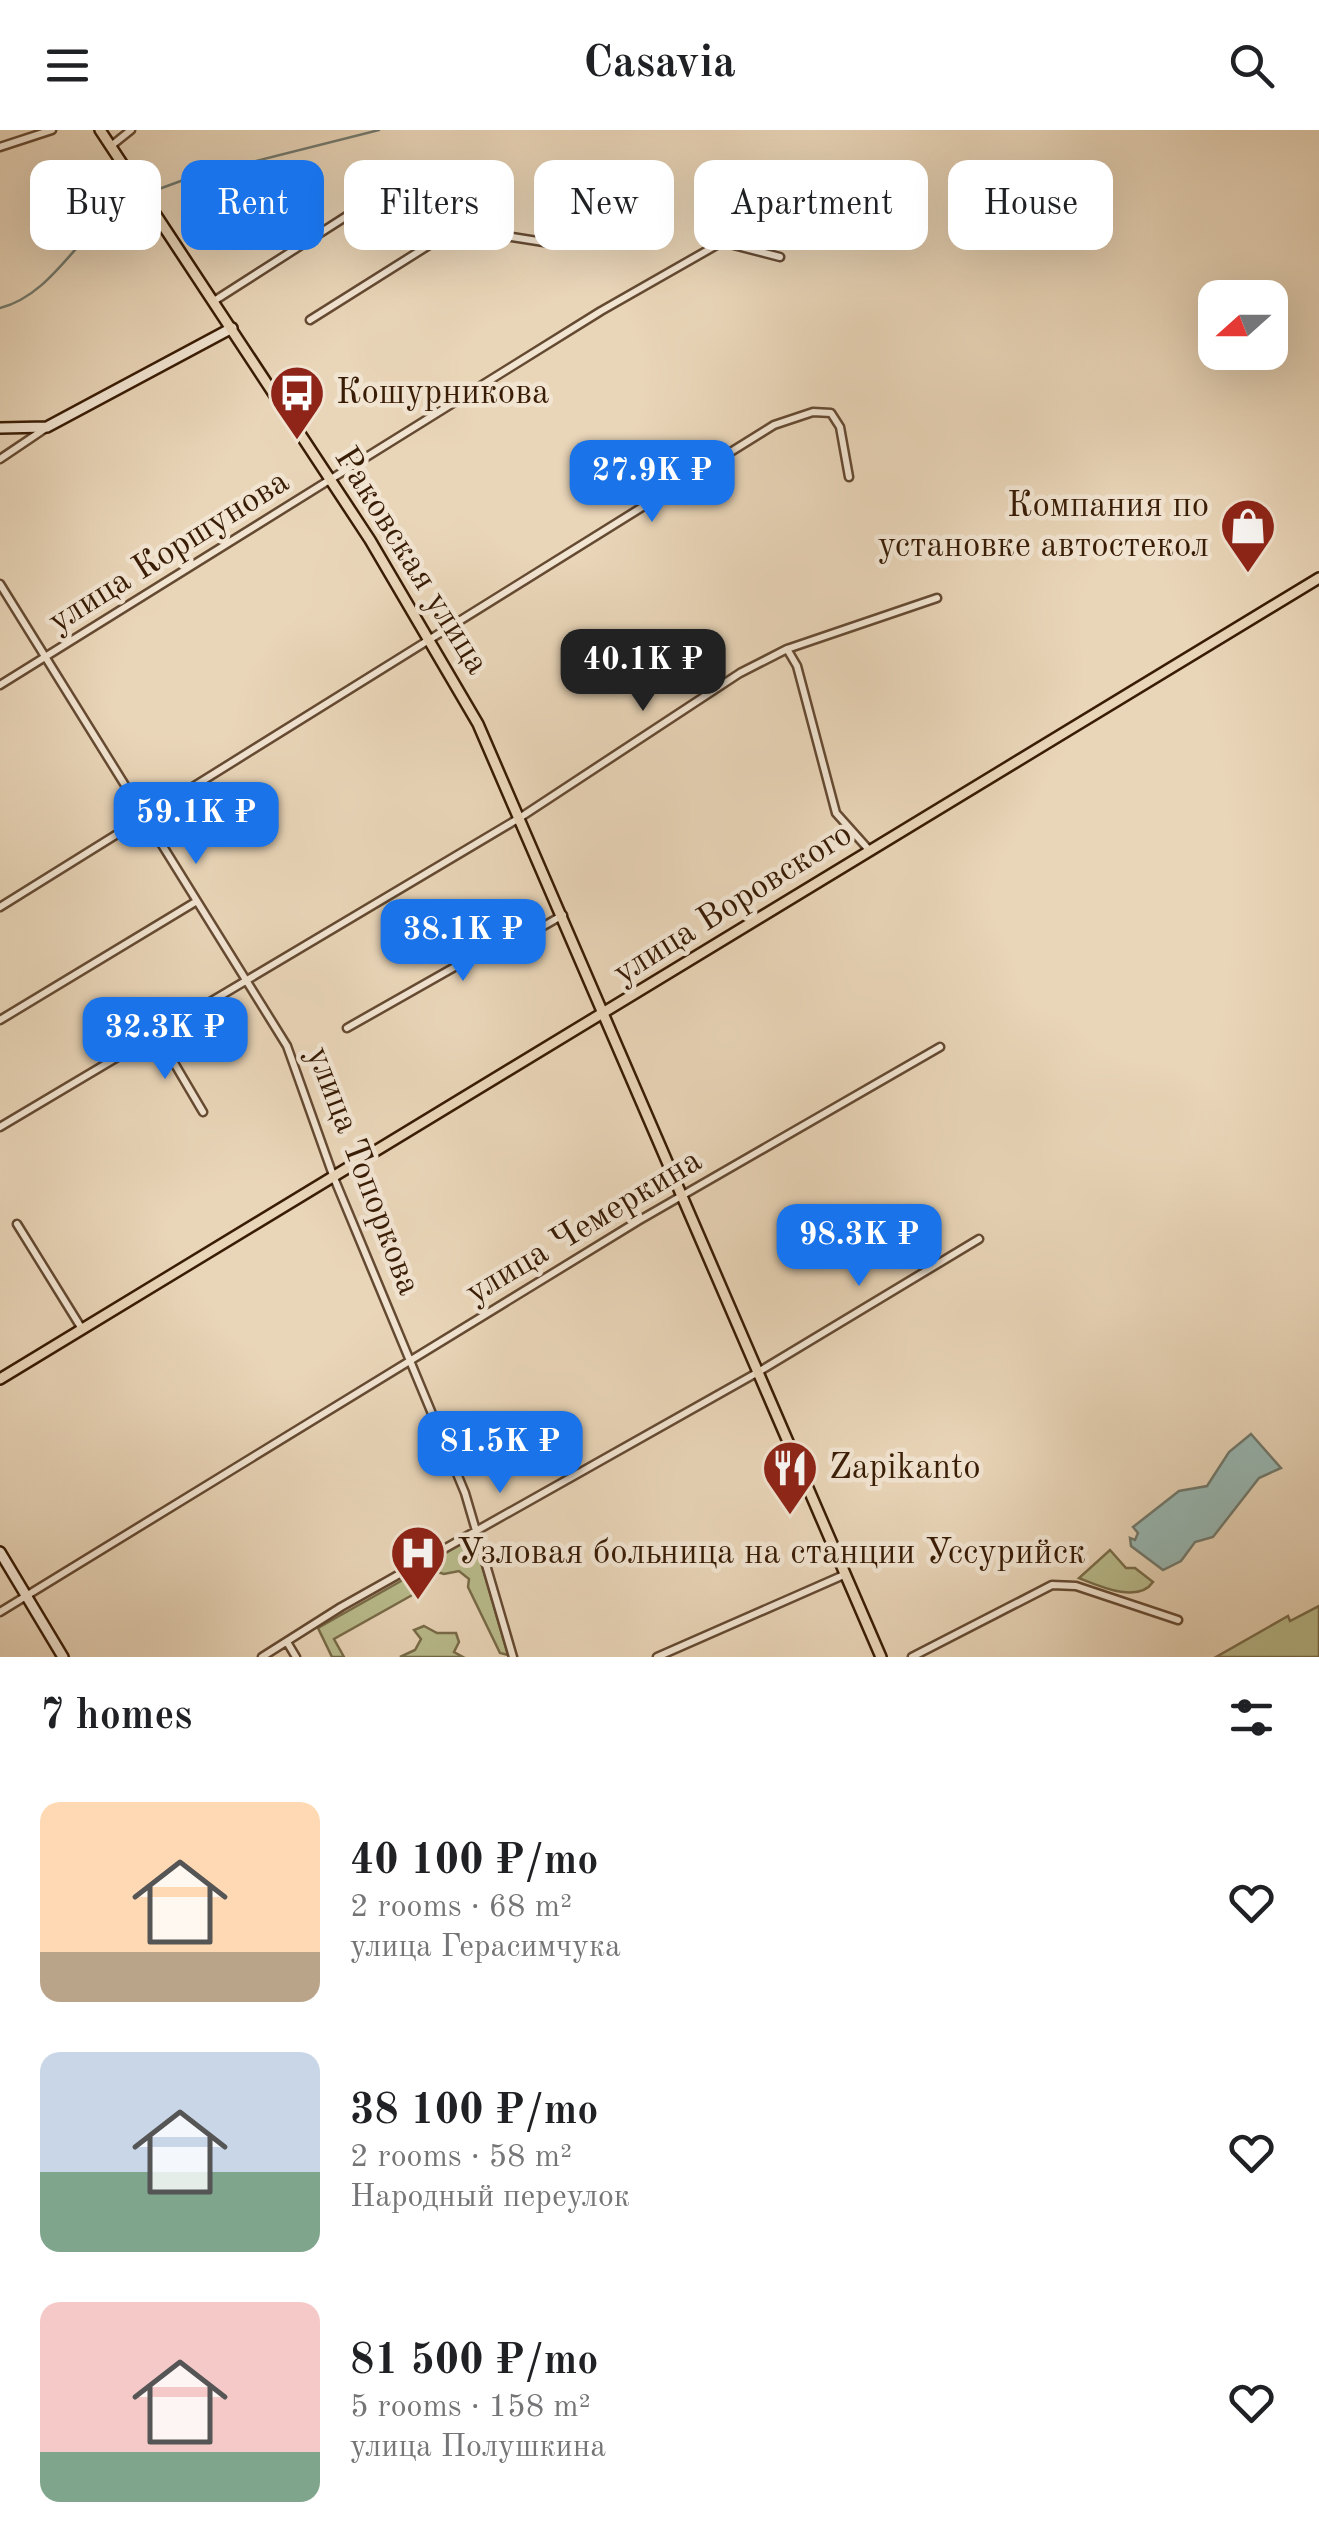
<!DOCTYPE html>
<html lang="en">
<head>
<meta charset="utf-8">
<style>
	body { margin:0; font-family:"Old Standard TT",serif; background:#f2f2f2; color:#202124; height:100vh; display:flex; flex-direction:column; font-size:38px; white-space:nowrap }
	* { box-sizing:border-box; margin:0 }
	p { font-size:32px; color:#757577 }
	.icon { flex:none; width:55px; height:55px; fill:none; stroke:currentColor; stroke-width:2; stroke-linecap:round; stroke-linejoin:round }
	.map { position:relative; height:1527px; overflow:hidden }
	.side { display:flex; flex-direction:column; background:#fff; flex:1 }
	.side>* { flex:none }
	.hud { position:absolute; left:30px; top:30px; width:1260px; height:90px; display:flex; gap:20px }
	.needle { width:65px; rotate:249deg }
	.controls { position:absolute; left:1198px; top:150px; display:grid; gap:20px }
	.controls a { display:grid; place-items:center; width:90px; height:90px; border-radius:20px; background:#fff; box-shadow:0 10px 40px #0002; font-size:50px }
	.price { position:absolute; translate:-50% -85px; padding:0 22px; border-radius:20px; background:#1a73e8; color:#fff; font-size:32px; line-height:65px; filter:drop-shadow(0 2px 5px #0008) }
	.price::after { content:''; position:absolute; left:50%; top:60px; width:30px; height:22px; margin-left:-15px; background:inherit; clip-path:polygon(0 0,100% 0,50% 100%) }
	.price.current { background:#222; color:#fff }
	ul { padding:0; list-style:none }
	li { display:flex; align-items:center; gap:30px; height:250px; padding:0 40px }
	li span { display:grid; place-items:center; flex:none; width:280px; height:200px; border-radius:20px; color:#555 }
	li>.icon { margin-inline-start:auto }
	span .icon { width:120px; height:120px; fill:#fffc; stroke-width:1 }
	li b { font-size:42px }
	h2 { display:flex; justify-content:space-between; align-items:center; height:120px; padding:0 40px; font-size:42px }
	.chip { padding:0 35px; border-radius:20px; background:#fff; box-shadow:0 10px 40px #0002; font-size:35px; line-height:90px }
	.chip.current { background:#1a73e8; color:#fff }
	header { display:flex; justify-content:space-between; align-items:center; height:130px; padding:0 40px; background:#fff; font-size:45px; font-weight:700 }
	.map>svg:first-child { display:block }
	.green { fill:#b9bc8d; stroke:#796c49; stroke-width:2.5 }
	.water { fill:#98b8b4; stroke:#727a6e; stroke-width:2.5 }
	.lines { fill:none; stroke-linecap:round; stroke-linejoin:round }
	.stream { stroke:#727a6e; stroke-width:2.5 }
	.street-casing { stroke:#654a32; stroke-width:11 }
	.secondary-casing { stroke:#391c05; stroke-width:14 }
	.primary-casing { stroke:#391c05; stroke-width:14 }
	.street { stroke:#f1e4d1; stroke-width:6 }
	.secondary { stroke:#f1e4d1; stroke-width:9 }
	.primary { stroke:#e9d5b8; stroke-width:9 }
	.labels { text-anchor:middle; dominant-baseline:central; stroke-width:9; stroke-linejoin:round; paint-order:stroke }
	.poi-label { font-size:35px; fill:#391c05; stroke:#f1e4d1; text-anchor:start }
	.street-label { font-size:35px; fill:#391c05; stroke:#f1e4d1 }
</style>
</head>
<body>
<header><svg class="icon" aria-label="menu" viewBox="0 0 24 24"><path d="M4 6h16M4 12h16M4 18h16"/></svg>Casavia<svg class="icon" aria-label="search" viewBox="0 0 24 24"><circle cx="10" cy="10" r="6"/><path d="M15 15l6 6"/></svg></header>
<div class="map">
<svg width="1319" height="1527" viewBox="0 0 1319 1527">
	<rect width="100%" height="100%" fill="#e9d5b8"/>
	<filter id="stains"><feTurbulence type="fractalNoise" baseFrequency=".002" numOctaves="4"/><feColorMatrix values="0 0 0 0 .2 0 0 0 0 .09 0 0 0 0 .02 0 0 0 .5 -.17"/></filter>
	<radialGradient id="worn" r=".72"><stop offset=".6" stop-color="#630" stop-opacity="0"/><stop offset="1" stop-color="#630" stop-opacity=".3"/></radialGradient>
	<!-- green -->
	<path class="green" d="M474 1408 508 1525 500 1523 468 1457 469 1449 459 1441 444 1444 424 1438 422 1425 435 1418 438 1425Z
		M1110 1420 1126 1438H1135L1153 1452C1138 1474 1099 1456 1079 1448Z
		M417 1442 423 1459 334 1509 344 1527H332L318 1498Z
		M1319 1476V1527H1216L1288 1486 1290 1491Z
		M424 1496 437 1503H456L459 1512 454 1522 463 1527H400L415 1520 421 1509 414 1500Z"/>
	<!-- water -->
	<path class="water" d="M1251 1304 1281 1338 1259 1348 1213 1407 1195 1412 1181 1431 1163 1440 1131 1416 1130 1408 1135 1410 1138 1403 1133 1397 1179 1361 1207 1356 1229 1322Z"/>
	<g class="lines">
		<!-- stream -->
		<path class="stream" d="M148 63 189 48 379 0
			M0 178C60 163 85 85 141 65"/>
		<!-- street casing -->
		<g class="street-casing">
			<path id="street" d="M111 16 131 0
				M0 17 52 0
				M214 171 353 82 550 113
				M310 190 453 100
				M0 329 46 298
				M0 454 287 916 334 1048 465 1363 513 1527
				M787 519 797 536 836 683 870 721
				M0 555 601 181 722 112 780 127
				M0 777 774 295 813 282 831 283 840 297 849 347
				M0 890 197 771
				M347 898 504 809 519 810 563 785
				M157 904 203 982
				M0 997 521 687 740 543 787 519 937 468
				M17 1094 82 1199
				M0 1482 638 1091 940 917
				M287 1512 296 1527
				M262 1527 341 1477 760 1241 979 1109
				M657 1527 846 1444
				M912 1527 1052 1455 1076 1456 1178 1490"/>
		</g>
		<!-- secondary casing -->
		<g class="secondary-casing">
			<path id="secondary" d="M0 298 47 297 232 198
				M0 1422 63 1527"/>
		</g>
		<!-- primary casing -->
		<g class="primary-casing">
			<path id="primary" d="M100 0 370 410 478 594 881 1527
				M0 1249 1319 448"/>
		</g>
		<!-- street -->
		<use href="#street" class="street"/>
		<!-- secondary -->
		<use href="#secondary" class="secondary"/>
		<!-- primary -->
		<use href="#primary" class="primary"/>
	</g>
	<!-- icons -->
	<defs>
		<g id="bus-pin" transform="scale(2.875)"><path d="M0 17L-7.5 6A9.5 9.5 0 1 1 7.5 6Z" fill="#8f2418" stroke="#f1e4d1"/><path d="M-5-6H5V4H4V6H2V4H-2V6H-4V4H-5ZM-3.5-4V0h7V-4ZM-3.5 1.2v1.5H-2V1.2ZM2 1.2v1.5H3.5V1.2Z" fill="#fff"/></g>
		<g id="shop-pin" transform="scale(2.875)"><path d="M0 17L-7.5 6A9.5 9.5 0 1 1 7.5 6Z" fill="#8f2418" stroke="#f1e4d1"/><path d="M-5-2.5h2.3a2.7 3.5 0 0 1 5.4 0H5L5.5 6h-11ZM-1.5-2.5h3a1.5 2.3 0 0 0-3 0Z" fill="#fff"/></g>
		<g id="restaurant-pin" transform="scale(2.875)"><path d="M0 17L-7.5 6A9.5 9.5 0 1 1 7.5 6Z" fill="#8f2418" stroke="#f1e4d1"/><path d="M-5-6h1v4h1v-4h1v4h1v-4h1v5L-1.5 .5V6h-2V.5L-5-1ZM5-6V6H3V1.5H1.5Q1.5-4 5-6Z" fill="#fff"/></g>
		<g id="hospital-pin" transform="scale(2.875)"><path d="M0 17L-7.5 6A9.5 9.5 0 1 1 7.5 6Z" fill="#8f2418" stroke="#f1e4d1"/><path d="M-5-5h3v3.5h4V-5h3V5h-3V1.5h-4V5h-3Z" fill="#fff"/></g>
	</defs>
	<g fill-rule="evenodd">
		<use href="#bus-pin" x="297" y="263"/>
		<use href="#shop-pin" x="1248" y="396"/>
		<use href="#restaurant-pin" x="790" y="1338"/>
		<use href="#hospital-pin" x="418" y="1423"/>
	</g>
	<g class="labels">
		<!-- poi labels -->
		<g class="poi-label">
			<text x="336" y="263">Кошурникова</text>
			<text x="1209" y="376" text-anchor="end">Компания по<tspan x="1209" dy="40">установке автостекол</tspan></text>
			<text x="829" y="1338">Zapikanto</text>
			<text x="457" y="1423">Узловая больница на станции Уссурийск</text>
		</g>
		<!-- street labels -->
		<g class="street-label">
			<text transform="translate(169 422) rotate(-32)">улица Коршунова</text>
			<text transform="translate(411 431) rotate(58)">Раковская улица</text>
			<text transform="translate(733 774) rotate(-32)">улица Воровского</text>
			<text transform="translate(363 1041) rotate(69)">улица Топоркова</text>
			<text transform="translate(584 1097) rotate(-31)">улица Чемеркина</text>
		</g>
	</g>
	<rect width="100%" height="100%" filter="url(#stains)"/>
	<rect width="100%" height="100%" fill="url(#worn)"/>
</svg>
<div class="controls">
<a><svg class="needle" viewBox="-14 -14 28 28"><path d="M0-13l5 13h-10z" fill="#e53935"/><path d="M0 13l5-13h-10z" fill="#757577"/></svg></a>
</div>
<b class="price" style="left:652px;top:395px">27.9K ₽</b>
<b class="price current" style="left:643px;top:584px">40.1K ₽</b>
<b class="price" style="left:196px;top:737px">59.1K ₽</b>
<b class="price" style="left:463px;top:854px">38.1K ₽</b>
<b class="price" style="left:165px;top:952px">32.3K ₽</b>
<b class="price" style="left:859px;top:1159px">98.3K ₽</b>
<b class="price" style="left:500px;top:1366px">81.5K ₽</b>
<div class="hud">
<a class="chip">Buy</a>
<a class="chip current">Rent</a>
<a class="chip">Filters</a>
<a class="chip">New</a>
<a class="chip">Apartment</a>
<a class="chip">House</a>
</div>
</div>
<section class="side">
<h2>7 homes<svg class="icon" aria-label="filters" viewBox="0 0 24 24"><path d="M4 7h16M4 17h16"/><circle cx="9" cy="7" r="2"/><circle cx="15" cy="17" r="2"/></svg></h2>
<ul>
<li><span style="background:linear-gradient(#ffd9b3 75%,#b9a48a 0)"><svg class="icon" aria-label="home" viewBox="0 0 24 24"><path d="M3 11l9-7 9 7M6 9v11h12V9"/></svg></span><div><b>40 100 ₽/mo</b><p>2 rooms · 68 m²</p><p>улица Герасимчука</p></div><svg class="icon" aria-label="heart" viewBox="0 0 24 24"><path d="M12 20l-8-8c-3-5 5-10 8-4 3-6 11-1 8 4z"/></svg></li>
<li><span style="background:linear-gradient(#c9d6e8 60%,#7fa58c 0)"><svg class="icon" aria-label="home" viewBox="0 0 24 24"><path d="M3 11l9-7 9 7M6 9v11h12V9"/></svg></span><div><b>38 100 ₽/mo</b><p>2 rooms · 58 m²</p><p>Народный переулок</p></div><svg class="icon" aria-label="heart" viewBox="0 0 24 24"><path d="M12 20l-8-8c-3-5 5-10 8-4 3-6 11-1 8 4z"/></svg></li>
<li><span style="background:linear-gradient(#f6c9c9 75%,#7fa58c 0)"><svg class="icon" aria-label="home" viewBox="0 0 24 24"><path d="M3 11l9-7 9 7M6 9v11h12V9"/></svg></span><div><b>81 500 ₽/mo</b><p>5 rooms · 158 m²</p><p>улица Полушкина</p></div><svg class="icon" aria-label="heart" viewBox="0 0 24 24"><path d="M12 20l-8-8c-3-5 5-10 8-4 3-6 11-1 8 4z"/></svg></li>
</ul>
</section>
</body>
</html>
